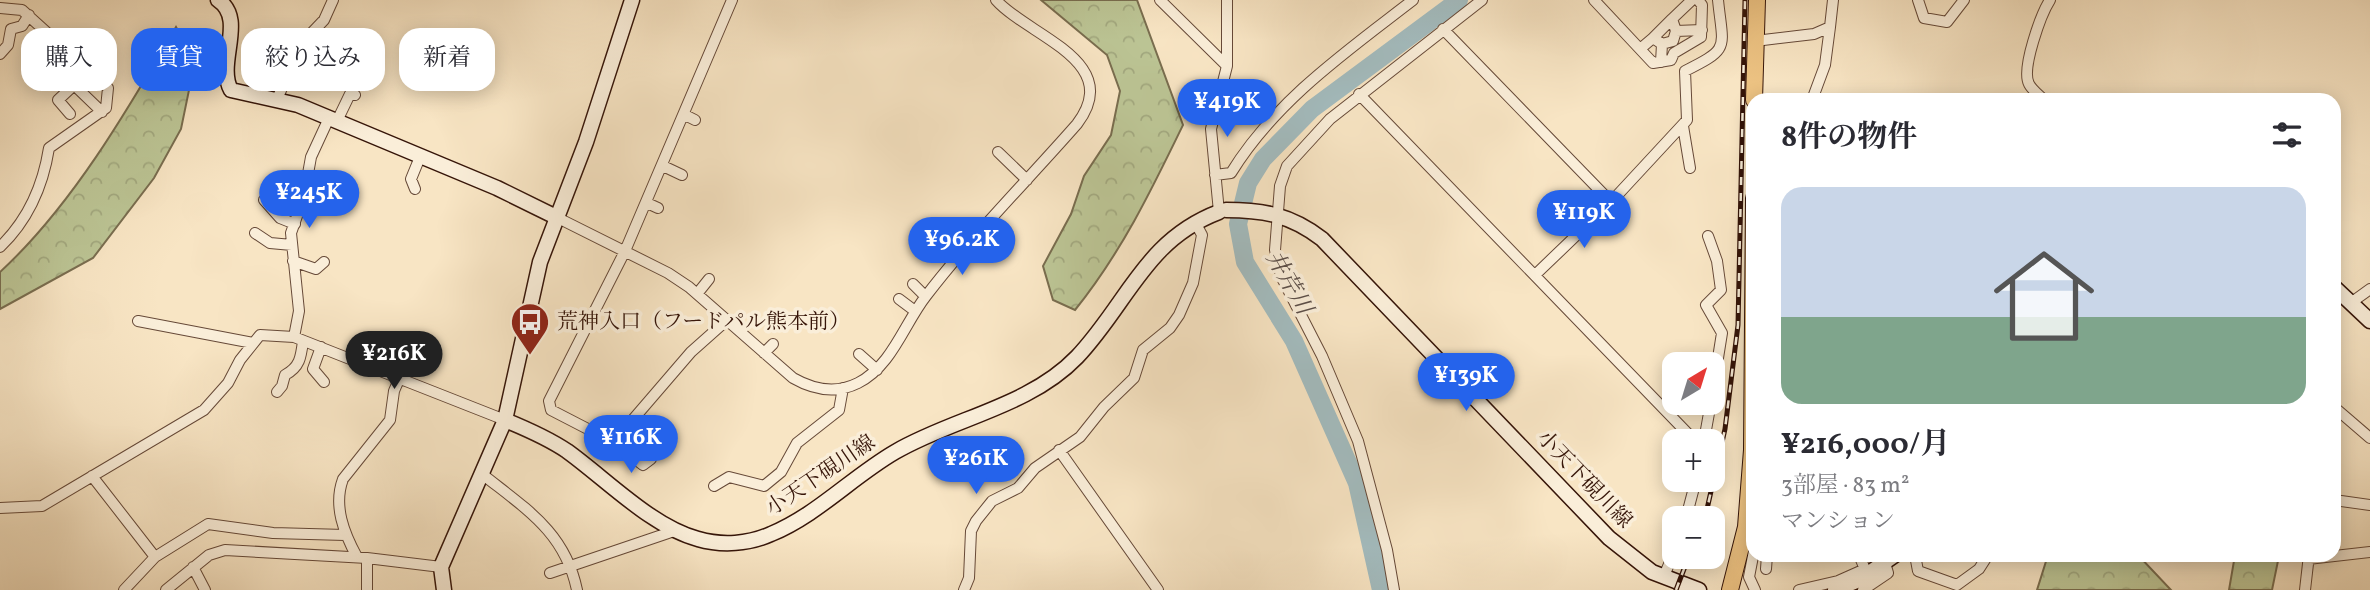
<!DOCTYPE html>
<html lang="ja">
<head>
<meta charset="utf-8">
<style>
	body { margin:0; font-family:Vollkorn,"Noto Serif JP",serif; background:#f7f7f7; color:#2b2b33; height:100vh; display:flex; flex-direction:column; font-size:26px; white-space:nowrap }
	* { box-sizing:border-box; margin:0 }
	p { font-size:23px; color:#7c7c81 }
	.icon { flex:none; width:38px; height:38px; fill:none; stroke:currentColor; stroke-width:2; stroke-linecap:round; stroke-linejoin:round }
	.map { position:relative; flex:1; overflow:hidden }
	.drawer { position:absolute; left:1746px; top:93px; width:595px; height:469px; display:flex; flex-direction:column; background:#fff; border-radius:21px; box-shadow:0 4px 18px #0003 }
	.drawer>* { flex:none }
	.hud { position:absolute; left:21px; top:28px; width:665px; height:63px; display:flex; gap:14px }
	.needle { width:46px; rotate:38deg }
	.tools { position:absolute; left:1662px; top:352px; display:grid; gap:14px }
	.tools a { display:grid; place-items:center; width:63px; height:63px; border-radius:14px; background:#fff; box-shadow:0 4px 18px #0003; font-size:35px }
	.price { position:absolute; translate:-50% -60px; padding:0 16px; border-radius:24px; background:#2563eb; color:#fff; font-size:23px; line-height:46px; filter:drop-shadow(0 2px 4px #0008) }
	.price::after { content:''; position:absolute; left:50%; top:42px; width:21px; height:16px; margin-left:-10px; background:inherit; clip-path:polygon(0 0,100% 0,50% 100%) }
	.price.current { background:#222; color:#fff }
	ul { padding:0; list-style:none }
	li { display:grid; align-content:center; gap:14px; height:371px; padding:0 35px }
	li span { display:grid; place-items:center; height:217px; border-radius:21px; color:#555 }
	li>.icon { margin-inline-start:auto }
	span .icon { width:126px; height:126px; fill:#fffc; stroke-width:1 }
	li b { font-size:30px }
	h2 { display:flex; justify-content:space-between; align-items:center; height:84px; padding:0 35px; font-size:30px }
	.chip { padding:0 24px; border-radius:21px; background:#fff; box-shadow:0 4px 18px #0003; font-size:24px; line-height:63px }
	.chip.current { background:#2563eb; color:#fff }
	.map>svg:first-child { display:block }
	.forest { fill:url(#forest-crowns); stroke:#796d4f; stroke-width:2 }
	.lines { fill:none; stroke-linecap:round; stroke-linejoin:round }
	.river { stroke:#a3bcbf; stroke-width:18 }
	.street-casing { stroke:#664938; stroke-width:12 }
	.secondary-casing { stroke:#361509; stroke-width:17 }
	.primary-casing { stroke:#361509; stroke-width:18 }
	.street { stroke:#faeed9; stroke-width:10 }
	.secondary { stroke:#faeed9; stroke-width:14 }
	.primary { stroke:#ecc282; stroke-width:16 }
	.rail-casing { stroke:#361509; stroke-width:5 }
	.rail { stroke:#faeed9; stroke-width:2.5; stroke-dasharray:8; stroke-linecap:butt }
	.labels { text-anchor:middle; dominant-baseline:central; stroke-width:7; stroke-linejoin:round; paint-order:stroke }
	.poi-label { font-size:21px; fill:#361509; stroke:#faeed9; text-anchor:start }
	.street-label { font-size:21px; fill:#361509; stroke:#faeed9 }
	.water-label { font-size:23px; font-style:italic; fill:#5c4f49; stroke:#faeed9 }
</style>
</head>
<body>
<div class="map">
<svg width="2370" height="590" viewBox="0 0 2370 590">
	<defs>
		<pattern id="forest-crowns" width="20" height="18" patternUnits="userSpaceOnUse" patternTransform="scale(1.75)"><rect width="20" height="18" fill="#bcc595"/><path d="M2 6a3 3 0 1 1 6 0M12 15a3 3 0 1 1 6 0" fill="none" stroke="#a2a87f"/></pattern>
	</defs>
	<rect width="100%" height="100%" fill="#f8e5c4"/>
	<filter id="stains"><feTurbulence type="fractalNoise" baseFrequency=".00286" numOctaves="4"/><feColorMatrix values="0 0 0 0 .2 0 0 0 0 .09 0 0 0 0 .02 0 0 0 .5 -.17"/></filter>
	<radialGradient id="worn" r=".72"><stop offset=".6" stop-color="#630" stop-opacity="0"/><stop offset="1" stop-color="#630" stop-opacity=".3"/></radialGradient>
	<!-- forest -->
	<path class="forest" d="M1041 0H1137L1183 125C1151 191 1121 253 1075 310L1053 300 1043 266 1071 214 1084 176 1111 135 1120 91 1107 55Z
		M176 27 195 61 181 129 154 178 93 258 0 309V272C71 207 127 111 176 27Z
		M2048 555H2138L2171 590H2037Z
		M2235 555 2279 556 2272 590H2229Z"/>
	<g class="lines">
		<!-- river -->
		<path class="river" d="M1381 590 1357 483 1294 341 1245 262 1238 224 1248 183 1263 159 1312 109 1459 0"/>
		<!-- street casing -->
		<g class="street-casing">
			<path id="street" d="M1160 0 1227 66
				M1594 0 1653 63 1671 60 1674 53 1701 37 1702 5 1698 0
				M1918 0 1924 18 1947 22 1964 0
				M0 8 22 10 108 88 106 108 49 148C43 186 28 220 0 247
				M1443 29 1611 202
				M1676 31 1672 19 1692 0
				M1653 38 1672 19
				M1755 41 1814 34 1830 27 1833 0
				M1640 49 1653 38 1662 44
				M0 54 8 45 11 29 22 26 29 15
				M1661 62 1662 44 1673 41 1676 31 1702 30
				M1359 94 1695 441
				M277 99 303 42 324 20 333 0
				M1812 100 1825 65 1830 27
				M2044 100C2039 95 2032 90 2029 84 2021 69 2041 14 2050 0
				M70 114 58 100 74 85 102 112
				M685 115 695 120
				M337 121 350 94 355 95
				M1683 126 1690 168
				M998 152 1027 180
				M663 166 682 175
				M1215 175 1231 173C1275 101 1347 51 1413 0
				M415 189 411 179 420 157
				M264 200 280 218 295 224
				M647 203 658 208
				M1219 212 1211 129 1227 66V0
				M556 217 668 273 689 287 793 378C814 390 836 394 858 383 892 366 904 324 926 296 972 236 1027 181 1077 124 1125 61 1028 36 996 0
				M255 233 270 243 292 245
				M1708 236 1717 261 1721 290 1706 305 1722 333 1713 389
				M945 239 961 255
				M293 261 316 269 324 262
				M1535 275 1611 202 1687 120 1685 71C1731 48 1723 49 1718 0
				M913 284 925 296
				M697 294 709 279
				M899 299 915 311
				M2352 302 2370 289
				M138 321 253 343
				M294 337 299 311 291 233 304 196 311 157 329 118
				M321 347 313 369 324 382
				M764 353 773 344
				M859 354 877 370
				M277 392 282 386 285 375C300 367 301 357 303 341
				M2334 407 2370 438
				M1704 441 1711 402
				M611 445 691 352 727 320
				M1059 450 1158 590
				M651 459 643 465 613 442 551 410 549 401 625 251 732 0
				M482 474C526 509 565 532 577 590
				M92 476 155 557
				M714 486 729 477 764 486 781 472 797 443 839 410 843 388
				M2334 500 2370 505
				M0 508 42 506 204 410 228 383 240 360 260 335 294 337 505 420
				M1686 518 1696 480
				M1754 551 1749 577 1755 590
				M1859 555 1867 574
				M1915 555 1918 571 1957 585 1979 569 1988 555
				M357 557C344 533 333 506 343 479L390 420 394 391 400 377
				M2308 559 2370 552
				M193 567 205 590
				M1766 569 1767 555
				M550 573 677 530
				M1664 576 1675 550
				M124 590 155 557 208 524 273 533 345 535
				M166 590 209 555 225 550 367 558
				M367 590V558L441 567
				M964 590 969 578 971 531 976 521 992 501 1018 488 1035 468 1080 437 1104 407 1134 378 1143 350 1170 328 1179 315 1193 283 1202 235 1195 222
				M1394 590 1387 550 1358 441 1322 356 1281 276 1275 250 1280 186 1287 166 1330 119 1482 0
				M1799 590 1838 581 1865 569
				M1863 590 1888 573 1885 563
				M2305 590 2309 555"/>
		</g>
		<!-- secondary casing -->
		<g class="secondary-casing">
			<path id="secondary" d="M218 0C247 19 216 63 231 90L298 105 497 188 556 217
				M1226 210C1264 210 1291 215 1322 239L1609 538 1652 572 1699 590
				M2334 287 2370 321
				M505 420C527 429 548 438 567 451 606 479 652 527 698 539 722 546 749 544 771 534 817 515 852 477 895 452 953 418 1029 407 1077 357 1128 303 1145 240 1219 212
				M444 590 441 567 505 420 540 262 586 142 632 0
				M1835 590 1859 580 1895 555"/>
		</g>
		<!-- primary casing -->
		<g class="primary-casing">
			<path id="primary" d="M1754 100 1757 0
				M1730 590 1746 527 1752 450 1754 198"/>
		</g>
		<!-- street -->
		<use href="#street" class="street"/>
		<!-- secondary -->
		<use href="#secondary" class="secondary"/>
		<!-- primary -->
		<use href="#primary" class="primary"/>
		<!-- rail casing -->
		<g class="rail-casing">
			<path id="rail" d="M1705 518 1725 429 1738 325 1745 0
				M1676 590 1689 556"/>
		</g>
		<!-- rail -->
		<use href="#rail" class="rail"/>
	</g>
	<!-- icons -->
	<defs>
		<g id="bus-pin" transform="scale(2.0125)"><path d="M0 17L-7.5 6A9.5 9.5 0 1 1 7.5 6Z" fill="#8f2418" stroke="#faeed9"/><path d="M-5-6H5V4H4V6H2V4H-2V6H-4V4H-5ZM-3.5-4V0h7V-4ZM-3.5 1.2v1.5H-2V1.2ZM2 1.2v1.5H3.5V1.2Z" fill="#fff"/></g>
	</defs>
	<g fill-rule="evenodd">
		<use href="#bus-pin" x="530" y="322"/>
	</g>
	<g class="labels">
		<!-- poi labels -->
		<g class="poi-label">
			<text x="557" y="322">荒神入口（フードパル熊本前）</text>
		</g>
		<!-- street labels -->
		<g class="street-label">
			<text transform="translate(821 476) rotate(-34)">小天下硯川線</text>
			<text transform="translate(1584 480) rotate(46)">小天下硯川線</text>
		</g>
		<!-- water labels -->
		<g class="water-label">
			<text transform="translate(1288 283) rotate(60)">井芹川</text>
		</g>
	</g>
	<rect width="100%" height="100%" filter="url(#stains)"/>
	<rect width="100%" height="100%" fill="url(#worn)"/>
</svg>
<div class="tools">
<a><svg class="needle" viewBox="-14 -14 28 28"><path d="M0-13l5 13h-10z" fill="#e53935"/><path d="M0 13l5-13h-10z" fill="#7c7c81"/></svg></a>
<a>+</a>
<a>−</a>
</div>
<b class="price" style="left:1227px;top:139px">¥419K</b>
<b class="price" style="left:309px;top:230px">¥245K</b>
<b class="price" style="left:1584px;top:250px">¥119K</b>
<b class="price" style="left:962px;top:277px">¥96.2K</b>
<b class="price current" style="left:394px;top:391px">¥216K</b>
<b class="price" style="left:1466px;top:413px">¥139K</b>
<b class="price" style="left:631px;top:475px">¥116K</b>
<b class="price" style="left:976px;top:496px">¥261K</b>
<div class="hud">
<a class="chip">購入</a>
<a class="chip current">賃貸</a>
<a class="chip">絞り込み</a>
<a class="chip">新着</a>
</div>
<section class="drawer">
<h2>8件の物件<svg class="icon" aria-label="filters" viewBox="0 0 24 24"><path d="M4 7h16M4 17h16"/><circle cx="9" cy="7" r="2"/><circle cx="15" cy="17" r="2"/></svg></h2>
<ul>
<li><span style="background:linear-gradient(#c9d6e8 60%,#7fa58c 0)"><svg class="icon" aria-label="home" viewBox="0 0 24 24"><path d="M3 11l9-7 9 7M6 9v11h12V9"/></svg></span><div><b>¥216,000/月</b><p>3部屋 · 83 m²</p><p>マンション</p></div></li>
</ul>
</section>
</div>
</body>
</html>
